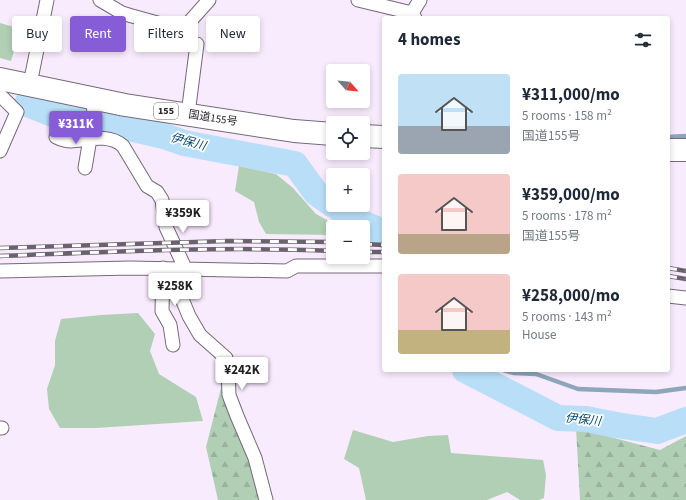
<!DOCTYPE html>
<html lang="en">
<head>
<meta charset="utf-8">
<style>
	body { margin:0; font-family:"Source Sans 3","Noto Sans JP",sans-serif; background:#f6f6f7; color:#1f2937; height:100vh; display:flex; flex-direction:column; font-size:15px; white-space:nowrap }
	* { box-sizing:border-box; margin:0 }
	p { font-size:13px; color:#747a83 }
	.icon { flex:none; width:22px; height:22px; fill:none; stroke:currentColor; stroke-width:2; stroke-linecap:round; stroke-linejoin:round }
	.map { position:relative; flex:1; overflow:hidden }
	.panel { position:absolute; left:382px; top:16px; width:288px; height:356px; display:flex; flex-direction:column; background:#fff; border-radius:4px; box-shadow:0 2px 6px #0003 }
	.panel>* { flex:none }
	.guide { position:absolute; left:12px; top:16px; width:310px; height:36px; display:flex; gap:8px }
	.needle { width:26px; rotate:117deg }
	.fabs { position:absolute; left:326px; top:64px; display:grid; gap:8px }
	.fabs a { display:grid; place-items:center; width:44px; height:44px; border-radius:4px; background:#fff; box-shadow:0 2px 6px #0003; font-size:20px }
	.price { position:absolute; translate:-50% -34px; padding:0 9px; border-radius:4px; background:#fff; color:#222; font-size:13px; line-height:26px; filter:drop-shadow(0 1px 2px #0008) }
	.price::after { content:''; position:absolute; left:50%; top:24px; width:12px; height:9px; margin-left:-6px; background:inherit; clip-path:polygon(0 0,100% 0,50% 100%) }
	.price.on { background:#865dd7; color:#fff }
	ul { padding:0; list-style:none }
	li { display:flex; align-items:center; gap:12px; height:100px; padding:0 16px }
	li span { display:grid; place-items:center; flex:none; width:112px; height:80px; border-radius:4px; color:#555 }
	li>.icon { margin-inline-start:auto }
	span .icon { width:48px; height:48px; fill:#fffc; stroke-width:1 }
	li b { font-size:17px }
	h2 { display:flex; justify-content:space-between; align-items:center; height:48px; padding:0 16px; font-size:17px }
	.pill { padding:0 14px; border-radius:4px; background:#fff; box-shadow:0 2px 6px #0003; font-size:14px; line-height:36px }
	.pill.on { background:#865dd7; color:#fff }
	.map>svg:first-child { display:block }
	.green { fill:#b1cfb5 }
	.forest { fill:url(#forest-firs) }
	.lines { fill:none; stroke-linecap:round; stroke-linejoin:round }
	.stream { stroke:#8da6ba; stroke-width:4.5 }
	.river { stroke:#b8def8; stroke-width:26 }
	.minor-casing { stroke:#756979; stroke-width:15 }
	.trunk-casing { stroke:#756979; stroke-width:24 }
	.minor { stroke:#fff; stroke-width:13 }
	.trunk { stroke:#fff; stroke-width:22 }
	.rail-casing { stroke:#6a626d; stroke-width:4.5 }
	.rail { stroke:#fefefe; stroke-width:3; stroke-dasharray:9; stroke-linecap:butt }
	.labels { text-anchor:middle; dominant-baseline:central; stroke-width:3.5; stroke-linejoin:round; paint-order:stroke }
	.shield { fill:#fefefe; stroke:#686569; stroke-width:1 }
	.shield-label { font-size:10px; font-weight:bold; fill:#282329 }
	.street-label { font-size:11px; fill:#282329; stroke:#fefefe }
	.water-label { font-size:12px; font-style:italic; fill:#05496c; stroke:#fefefe }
</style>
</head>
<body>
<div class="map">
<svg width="686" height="500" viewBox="0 0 686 500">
	<defs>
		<pattern id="forest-firs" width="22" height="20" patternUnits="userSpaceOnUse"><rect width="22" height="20" fill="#b1cfb5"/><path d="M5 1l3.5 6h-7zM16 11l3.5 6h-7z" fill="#98b19c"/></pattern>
	</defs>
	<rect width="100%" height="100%" fill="#f9ebfe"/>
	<!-- green -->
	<path class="green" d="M0 23 21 29 11 61 0 58Z
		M239 166 276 174 293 188 316 214 340 227H333V235L266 234 259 222 254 202 235 191Z
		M138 313 155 334 150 351 159 374 196 397 203 421 96 428H60L49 409 47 389 55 365V341L61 319 101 315Z
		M353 430 393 442 428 436 448 435 451 453 543 460 546 475 544 498 539 500H520L507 492 487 500H366L359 468 344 459Z"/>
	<!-- forest -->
	<path class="forest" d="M222 384 253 472 259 500H218L206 447Z
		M576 428 660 450 686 436V500H580Z"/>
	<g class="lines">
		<!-- stream -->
		<path class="stream" d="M668 137 686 136
			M503 370 514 373 536 374 578 389 656 392 686 388"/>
		<!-- river -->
		<path class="river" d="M27 104 55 115 103 122 164 136 184 143 295 164 316 193 333 205
			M334 205 355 220 376 229 384 235
			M465 370 558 418 586 419 616 425 657 431 686 420"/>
		<!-- minor casing -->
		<g class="minor-casing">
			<path id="minor" d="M100 0 122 13 132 16 172 27H185L209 0
				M358 0 412 13 415 18
				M412 13 420 0
				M30 84 47 0
				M0 95 17 112 0 151
				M188 114 197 44
				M56 137C60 139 66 141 71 141 87 140 109 133 123 146L147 186 157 192 162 200 166 227 185 268 182 299 189 316 200 335 226 358 228 371 229 395 237 416 255 458 266 500
				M85 168 94 115 93 98
				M163 268 162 311 170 325 173 345
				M0 271 130 268 287 271 296 266H384
				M668 296 686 298
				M0 428H2"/>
		</g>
		<!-- trunk casing -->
		<g class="trunk-casing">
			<path id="trunk" d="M0 79 125 105 294 131 333 134
				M363 136 384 137
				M668 150H686"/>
		</g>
		<!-- minor -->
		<use href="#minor" class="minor"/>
		<!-- trunk -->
		<use href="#trunk" class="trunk"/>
		<!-- rail casing -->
		<g class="rail-casing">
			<path id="rail" d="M363 244 384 245
				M0 248 228 241 333 242
				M363 252H384
				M0 256C111 252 222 246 333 251
				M668 268 686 271
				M668 276 686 279"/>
		</g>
		<!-- rail -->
		<use href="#rail" class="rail"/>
	</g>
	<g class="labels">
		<!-- shield labels -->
		<rect class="shield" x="154" y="103" width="24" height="16" rx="3"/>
		<g class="shield-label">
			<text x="166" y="111">155</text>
		</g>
		<!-- street labels -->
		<g class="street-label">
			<text transform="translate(213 118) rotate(9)">国道155号</text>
		</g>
		<!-- water labels -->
		<g class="water-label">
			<text transform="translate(188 142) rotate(15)">伊保川</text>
			<text transform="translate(583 420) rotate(6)">伊保川</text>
		</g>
	</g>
</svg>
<div class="fabs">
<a><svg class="needle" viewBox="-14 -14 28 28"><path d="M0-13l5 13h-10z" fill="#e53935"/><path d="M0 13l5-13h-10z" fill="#747a83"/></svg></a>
<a><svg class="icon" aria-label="locate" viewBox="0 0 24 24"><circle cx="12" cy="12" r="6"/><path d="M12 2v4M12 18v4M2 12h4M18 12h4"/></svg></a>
<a>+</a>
<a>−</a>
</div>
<b class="price on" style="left:76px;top:145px">¥311K</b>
<b class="price" style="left:183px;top:234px">¥359K</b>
<b class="price" style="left:175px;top:307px">¥258K</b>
<b class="price" style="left:242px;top:391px">¥242K</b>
<div class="guide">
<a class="pill">Buy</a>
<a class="pill on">Rent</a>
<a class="pill">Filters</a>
<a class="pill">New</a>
</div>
<section class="panel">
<h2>4 homes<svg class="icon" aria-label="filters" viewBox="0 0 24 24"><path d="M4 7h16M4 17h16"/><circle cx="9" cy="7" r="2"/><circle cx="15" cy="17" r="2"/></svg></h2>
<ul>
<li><span style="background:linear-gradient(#bfe0f5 65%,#9aa5b1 0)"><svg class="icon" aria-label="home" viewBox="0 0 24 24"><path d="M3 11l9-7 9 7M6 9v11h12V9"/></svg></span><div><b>¥311,000/mo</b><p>5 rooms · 158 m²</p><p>国道155号</p></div></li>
<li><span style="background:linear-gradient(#f6c9c9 75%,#b9a48a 0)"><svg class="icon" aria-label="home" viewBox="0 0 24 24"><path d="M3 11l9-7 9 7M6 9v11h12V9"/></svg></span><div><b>¥359,000/mo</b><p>5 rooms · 178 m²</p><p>国道155号</p></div></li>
<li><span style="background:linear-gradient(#f6c9c9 70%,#c2b280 0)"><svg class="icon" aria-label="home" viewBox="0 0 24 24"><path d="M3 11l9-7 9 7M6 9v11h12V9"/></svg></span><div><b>¥258,000/mo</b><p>5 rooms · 143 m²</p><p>House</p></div></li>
</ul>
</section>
</div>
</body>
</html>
